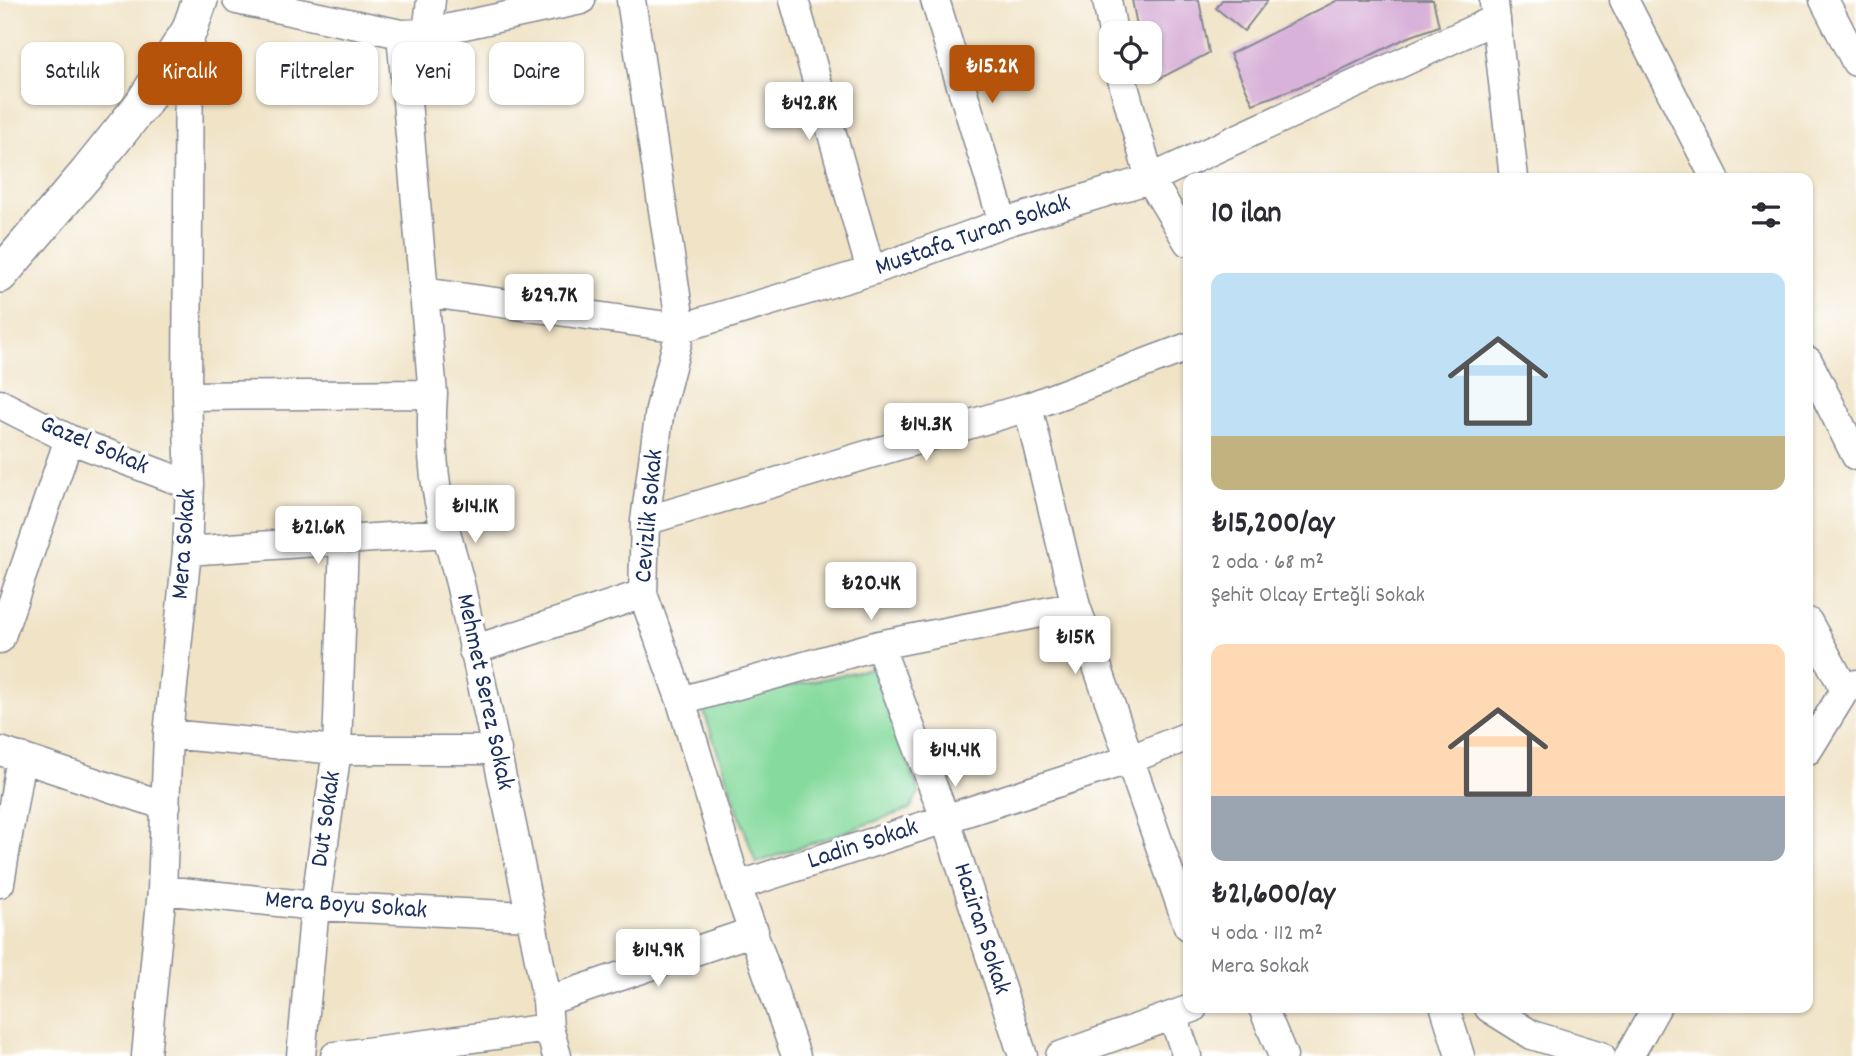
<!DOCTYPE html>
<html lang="tr">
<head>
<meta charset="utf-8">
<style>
	body { margin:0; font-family:Dekko,sans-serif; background:#f2f2f3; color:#2b2b33; height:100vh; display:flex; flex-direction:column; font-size:26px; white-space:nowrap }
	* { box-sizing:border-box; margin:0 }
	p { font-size:23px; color:#7c7c81 }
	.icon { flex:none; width:38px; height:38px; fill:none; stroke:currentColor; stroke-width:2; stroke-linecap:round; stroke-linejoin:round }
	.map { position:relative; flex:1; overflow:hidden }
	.side { position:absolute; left:1183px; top:173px; width:630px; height:840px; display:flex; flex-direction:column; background:#fff; border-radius:14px; box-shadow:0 2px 5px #0004 }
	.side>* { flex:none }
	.guide { position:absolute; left:21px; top:42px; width:665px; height:63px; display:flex; gap:14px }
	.fabs { position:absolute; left:1099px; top:21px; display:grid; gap:14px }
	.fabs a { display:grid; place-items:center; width:63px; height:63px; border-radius:14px; background:#fff; box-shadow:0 2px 5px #0004; font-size:35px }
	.price { position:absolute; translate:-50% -60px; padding:0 16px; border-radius:7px; background:#fff; color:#222; font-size:23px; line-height:46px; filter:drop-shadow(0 2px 4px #0008) }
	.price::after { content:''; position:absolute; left:50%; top:42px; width:21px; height:16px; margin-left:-10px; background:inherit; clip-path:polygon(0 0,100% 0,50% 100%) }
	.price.active { background:#b45309; color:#fff }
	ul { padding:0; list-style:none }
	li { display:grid; align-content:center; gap:14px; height:371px; padding:0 28px }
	li span { display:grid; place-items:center; height:217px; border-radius:14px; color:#555 }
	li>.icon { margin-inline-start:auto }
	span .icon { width:126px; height:126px; fill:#fffc; stroke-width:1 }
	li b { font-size:30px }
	h2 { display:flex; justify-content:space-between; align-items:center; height:84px; padding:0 28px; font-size:30px }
	.tag { padding:0 24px; border-radius:14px; background:#fff; box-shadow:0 2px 5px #0004; font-size:24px; line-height:63px }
	.tag.active { background:#b45309; color:#fff }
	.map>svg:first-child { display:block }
	.green { fill:#86da9d; stroke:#50847e; stroke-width:2 }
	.building { fill:#d9b2d9 }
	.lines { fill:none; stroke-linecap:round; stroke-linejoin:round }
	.minor-casing { stroke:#868992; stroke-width:31 }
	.tertiary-casing { stroke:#868992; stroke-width:38 }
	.minor { stroke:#fff; stroke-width:28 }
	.tertiary { stroke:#fff; stroke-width:35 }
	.labels { text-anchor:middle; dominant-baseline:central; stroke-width:7; stroke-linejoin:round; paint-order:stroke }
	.street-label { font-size:26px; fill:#1b2f5e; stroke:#fff }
</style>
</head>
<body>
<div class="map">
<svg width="1856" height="1056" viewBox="0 0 1856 1056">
	<rect width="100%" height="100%" fill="#fff"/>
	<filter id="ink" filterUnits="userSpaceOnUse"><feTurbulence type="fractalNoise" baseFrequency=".0143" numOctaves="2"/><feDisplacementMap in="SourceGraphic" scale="14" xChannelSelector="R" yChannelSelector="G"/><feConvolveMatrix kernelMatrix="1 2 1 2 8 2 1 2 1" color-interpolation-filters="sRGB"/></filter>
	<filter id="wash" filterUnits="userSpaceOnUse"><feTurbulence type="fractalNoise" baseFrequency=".00686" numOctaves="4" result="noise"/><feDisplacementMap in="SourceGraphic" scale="28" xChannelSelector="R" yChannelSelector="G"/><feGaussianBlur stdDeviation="1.57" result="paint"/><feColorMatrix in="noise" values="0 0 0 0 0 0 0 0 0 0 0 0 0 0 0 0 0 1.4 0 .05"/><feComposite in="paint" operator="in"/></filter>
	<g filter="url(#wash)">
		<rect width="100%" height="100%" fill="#f0e3c6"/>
		<!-- green -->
		<path class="green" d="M872 668 919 792 910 809 756 863 702 706Z"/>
		<g id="blocks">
			<!-- building -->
			<path class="building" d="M1132 0H1199L1209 53 1155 81 1150 54V33H1145V30L1138 31Z
				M1222 0H1268L1244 31 1216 8Z
				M1338 0H1433L1439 26 1406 38 1333 74 1253 104 1230 54Z"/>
		</g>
	</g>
	<g filter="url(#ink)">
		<use href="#blocks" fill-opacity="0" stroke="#868992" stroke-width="2"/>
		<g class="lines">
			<!-- minor casing -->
			<g class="minor-casing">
				<path id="minor" d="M237 0 401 34 427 33 581 0
					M631 0 681 328 660 409 645 521 643 594 681 701 737 886 796 1056
					M794 0 871 271
					M935 0 1003 223
					M1107 0 1113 33
					M1624 0 1715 178
					M1824 0 1856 62
					M1494 3 1514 178
					M427 33 431 0
					M401 34 433 394C430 433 433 482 443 520 449 546 458 571 463 597 492 731 522 866 547 1001L549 1028 557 1056
					M1120 72 1150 179 1188 242
					M423 292 681 328 871 271 1003 223 1150 179 1496 19
					M1808 361 1856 456
					M187 396 433 394
					M0 404 69 439 190 485
					M1028 407 1076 606 1188 926
					M645 521 1028 407 1188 347
					M187 551 446 533
					M1808 622 1845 690
					M0 639 69 439
					M879 645 945 818 1023 1056
					M473 650 643 594
					M681 701 879 645 1076 606
					M168 734 337 750H497
					M1808 750 1845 690 1856 684
					M0 751 166 806
					M0 883 21 757
					M737 886 1131 759 1188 736
					M162 890 315 906 531 916
					M547 1001 754 931
					M1263 1008 1283 1056
					M1445 1008 1460 1056
					M1489 1008 1532 1035 1601 1056
					M1173 1017 1187 1056
					M146 1056 162 890 168 734 187 551 190 485 187 396 189 31
					M301 1056 315 906 337 750 344 540
					M335 1056 549 1028
					M1060 1056 1193 1008
					M1629 1056 1656 1008"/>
			</g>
			<!-- tertiary casing -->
			<g class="tertiary-casing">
				<path id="tertiary" d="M0 275 87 173 143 103 189 31 200 0"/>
			</g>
			<!-- minor -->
			<use href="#minor" class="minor"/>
			<!-- tertiary -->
			<use href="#tertiary" class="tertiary"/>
		</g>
	</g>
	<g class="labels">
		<!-- street labels -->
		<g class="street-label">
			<text transform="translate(973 236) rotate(-19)">Mustafa Turan Sokak</text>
			<text transform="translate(94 446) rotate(23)">Gazel Sokak</text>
			<text transform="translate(650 516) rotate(-85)">Cevizlik Sokak</text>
			<text transform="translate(185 544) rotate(-86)">Mera Sokak</text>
			<text transform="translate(484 692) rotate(78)">Mehmet Serez Sokak</text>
			<text transform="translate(327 819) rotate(-82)">Dut Sokak</text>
			<text transform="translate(863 845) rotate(-18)">Ladin Sokak</text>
			<text transform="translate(346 906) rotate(4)">Mera Boyu Sokak</text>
			<text transform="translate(981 929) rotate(72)">Haziran Sokak</text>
		</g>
	</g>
</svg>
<div class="fabs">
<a><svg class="icon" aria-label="locate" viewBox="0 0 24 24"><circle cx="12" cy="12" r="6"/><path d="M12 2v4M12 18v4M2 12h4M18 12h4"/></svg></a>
</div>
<b class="price active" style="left:992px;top:105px">₺15.2K</b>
<b class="price" style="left:809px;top:142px">₺42.8K</b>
<b class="price" style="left:549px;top:334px">₺29.7K</b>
<b class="price" style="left:926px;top:463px">₺14.3K</b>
<b class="price" style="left:475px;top:545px">₺14.1K</b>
<b class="price" style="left:318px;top:566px">₺21.6K</b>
<b class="price" style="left:871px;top:622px">₺20.4K</b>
<b class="price" style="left:1075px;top:676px">₺15K</b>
<b class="price" style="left:955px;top:789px">₺14.4K</b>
<b class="price" style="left:658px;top:989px">₺14.9K</b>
<div class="guide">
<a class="tag">Satılık</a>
<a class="tag active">Kiralık</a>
<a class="tag">Filtreler</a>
<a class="tag">Yeni</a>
<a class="tag">Daire</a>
</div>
<section class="side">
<h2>10 ilan<svg class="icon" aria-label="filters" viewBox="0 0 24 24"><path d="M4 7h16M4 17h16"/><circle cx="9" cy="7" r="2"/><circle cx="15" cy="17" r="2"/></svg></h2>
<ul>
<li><span style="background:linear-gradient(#bfe0f5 75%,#c2b280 0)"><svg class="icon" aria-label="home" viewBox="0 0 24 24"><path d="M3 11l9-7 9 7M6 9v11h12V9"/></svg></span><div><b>₺15,200/ay</b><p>2 oda · 68 m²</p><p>Şehit Olcay Erteğli Sokak</p></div></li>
<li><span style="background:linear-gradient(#ffd9b3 70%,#9aa5b1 0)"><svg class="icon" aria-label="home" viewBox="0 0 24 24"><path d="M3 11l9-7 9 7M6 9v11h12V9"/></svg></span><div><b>₺21,600/ay</b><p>4 oda · 112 m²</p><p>Mera Sokak</p></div></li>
</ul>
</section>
</div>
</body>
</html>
